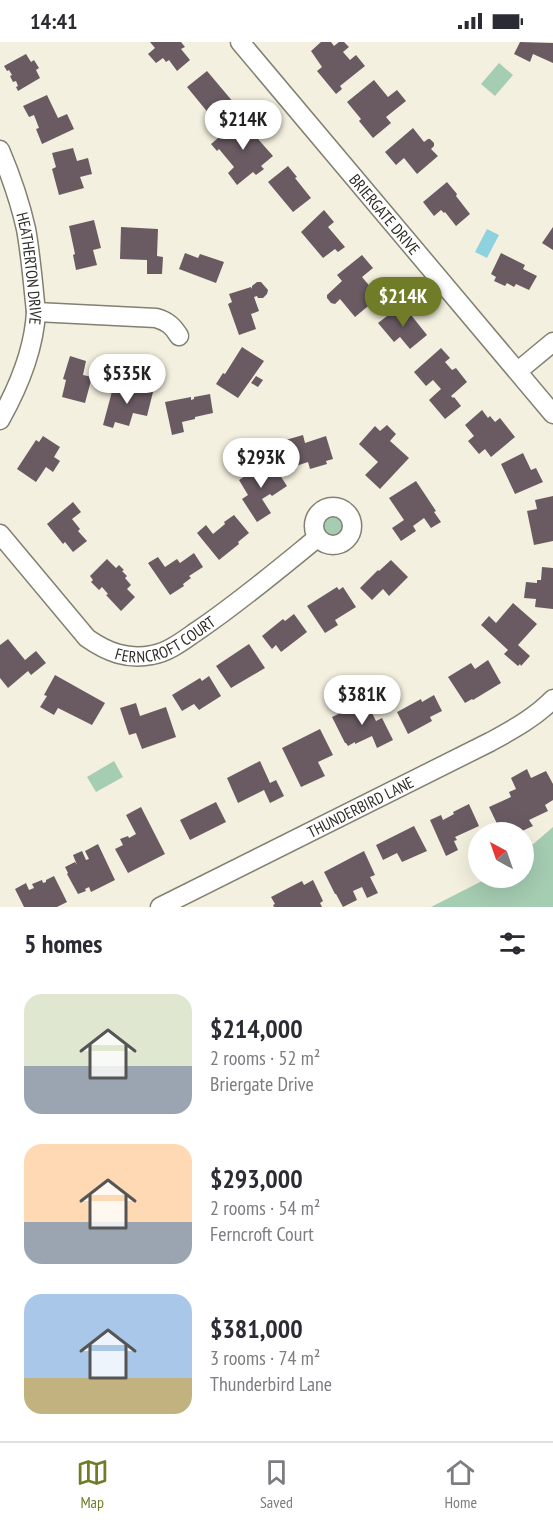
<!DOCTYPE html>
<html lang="en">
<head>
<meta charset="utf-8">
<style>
	body { margin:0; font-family:"PT Sans Narrow",sans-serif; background:#f2f2f3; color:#2b2b33; height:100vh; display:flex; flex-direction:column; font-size:22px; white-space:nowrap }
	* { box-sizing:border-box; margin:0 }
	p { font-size:20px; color:#7c7c81 }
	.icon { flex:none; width:33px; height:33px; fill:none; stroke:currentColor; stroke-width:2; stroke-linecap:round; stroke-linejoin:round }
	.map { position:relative; height:865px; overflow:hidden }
	.drawer { display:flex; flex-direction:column; background:#fff; flex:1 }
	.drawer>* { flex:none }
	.needle { width:39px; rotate:320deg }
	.fabs { position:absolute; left:468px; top:780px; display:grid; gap:12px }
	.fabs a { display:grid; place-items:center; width:66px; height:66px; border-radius:50%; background:#fff; box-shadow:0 6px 24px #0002; font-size:30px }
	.price { position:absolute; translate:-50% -51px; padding:0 14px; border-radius:21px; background:#fff; color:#222; font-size:20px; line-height:39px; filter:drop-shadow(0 2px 3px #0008) }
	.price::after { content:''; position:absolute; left:50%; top:36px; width:18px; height:14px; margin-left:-9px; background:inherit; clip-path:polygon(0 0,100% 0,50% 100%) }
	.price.on { background:#717c28; color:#fff }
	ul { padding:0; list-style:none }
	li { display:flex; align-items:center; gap:18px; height:150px; padding:0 24px }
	li span { display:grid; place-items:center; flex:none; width:168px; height:120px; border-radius:18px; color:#555 }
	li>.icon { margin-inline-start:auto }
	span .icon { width:72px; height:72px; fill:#fffc; stroke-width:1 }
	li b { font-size:26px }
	h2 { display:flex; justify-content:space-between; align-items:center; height:72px; padding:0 24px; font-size:26px }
	.status { display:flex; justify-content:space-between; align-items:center; height:42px; padding:0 30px; background:#fff; direction:ltr }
	.status svg { height:16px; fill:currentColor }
	.tab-bar { display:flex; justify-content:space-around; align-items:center; height:84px; border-top:2px solid #e1e1e2; background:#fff; font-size:16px; color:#7c7c81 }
	.tab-bar a { display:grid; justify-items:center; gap:3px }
	.tab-bar .on { color:#717c28 }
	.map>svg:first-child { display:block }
	.green { fill:#a5cdb2 }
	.water { fill:#8ed2e0 }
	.building { fill:#6a5b63 }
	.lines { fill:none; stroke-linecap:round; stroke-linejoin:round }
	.minor-casing { stroke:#837f71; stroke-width:21 }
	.minor { stroke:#fff; stroke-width:18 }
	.labels { text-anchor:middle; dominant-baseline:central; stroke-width:6; stroke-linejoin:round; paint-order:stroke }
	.street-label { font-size:16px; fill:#2e2c26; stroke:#f4f0df }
</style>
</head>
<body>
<div class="status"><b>14:41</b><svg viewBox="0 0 49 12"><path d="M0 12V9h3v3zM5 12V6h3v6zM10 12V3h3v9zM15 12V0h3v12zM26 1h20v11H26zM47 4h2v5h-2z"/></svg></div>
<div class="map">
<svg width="553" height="865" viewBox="0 0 553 865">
	<rect width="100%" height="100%" fill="#f4f0df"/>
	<!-- green -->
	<path class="green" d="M499 21 513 33 495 54 481 42Z
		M323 484a10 10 0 1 1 20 0a10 10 0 1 1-20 0Z
		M114 719 123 735 96 750 87 735Z
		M553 785V865H431L488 836H524V810Z"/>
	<!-- water -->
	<path class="water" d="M487 187 499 193 487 216 475 210Z"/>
	<!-- building -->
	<path class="building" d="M150 0H181L185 5 181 7 190 18 177 29 169 18 166 20 163 16 156 21 148 12 155 6Z
		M321 0H331L334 4 339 0H344L349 5 343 10 350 18 356 13 365 24 340 44 342 47 336 52 317 29 322 25 311 9Z
		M520 0 553 1V21L533 12 530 20 514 12Z
		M26 12 31 20 34 18 39 26 36 28 40 36 18 49 16 45 18 44 16 39 13 40 10 34 12 33 9 28 7 29 4 24Z
		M207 29 234 61 214 78 187 45Z
		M374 38 388 55 397 48 406 59 386 75 391 81 373 96 359 79 361 77 347 60Z
		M47 53 58 76 67 72 74 87 42 102 36 87 39 86 34 73 29 75 23 64Z
		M238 79 243 84 249 79 261 94 258 97 273 114 261 124 264 127 256 133 253 130 237 143 228 131 234 125 219 107 217 109 211 102Z
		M413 86 424 100 428 97H430L434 101V104L431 107 438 114 417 132 404 116 396 123 385 110Z
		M73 106 77 119 88 116 92 132 80 135 84 146 59 153 52 127 56 125 52 111Z
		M288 124 297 135 295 136 311 156 293 170 268 140Z
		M447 140 457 152 456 154 470 172 456 184 445 170 444 171 441 168 434 174 423 160Z
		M324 168 334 180 328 185 345 205 338 210 335 207 323 216 301 190Z
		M94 178 101 206 93 208 97 223 76 228 73 213 75 212 69 184Z
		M121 185 158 187 157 214 163 215 162 232H147V218L120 217Z
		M553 185V208L542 201Z
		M185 211 198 216 200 212 224 220 216 241 179 227Z
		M501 211 525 223 523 227 537 234 529 248 516 242 514 245 507 241 505 244 494 239 496 235 491 232Z
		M362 213 373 226 362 235 379 255 355 275 340 257 335 262 331 261 327 256V253L342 239 337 233Z
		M257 240H261L268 248 267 252 263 256H258L257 254 254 255 259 269 251 272 256 287 239 293 228 262 232 260 229 252 251 245 252 247V244Z
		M400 264 409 275 411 273 427 293 410 307 400 295 394 300 378 281Z
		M242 305 264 319 238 356 216 342 223 331 225 332Z
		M441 306 450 316 445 320 452 328 456 326 467 340 451 354 453 356 454 355 461 364 445 377 429 358 441 347 433 338 426 344 414 330Z
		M70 314 86 319 83 333 92 335 85 361 62 355 66 338 63 337Z
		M256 334 263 338 258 345 251 341Z
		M114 342 137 349 138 346 153 350 147 374 133 371 129 384 115 380 113 386 103 383Z
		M210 352 213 371 195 375V377L182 380 184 390 172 393 165 360 191 355V358L194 357V355Z
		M482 368 488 376 490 374 495 380 500 376 515 395 491 415 485 407 479 412 468 399 474 394 465 383Z
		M387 383 396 392 390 399 409 416 380 447 365 433 378 420 359 402 375 384 380 389Z
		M303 393 305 401 326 394 333 417 326 419 327 422 310 427 308 420 290 426 282 399Z
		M43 394 60 405 54 415 60 419 53 430 46 425 36 440 17 427 36 398 39 400Z
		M523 411 531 428 536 426 543 440 515 452 501 422Z
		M270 418 287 444 272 454 270 452 262 457 271 471 257 480 242 457 248 453 239 438Z
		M416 439 436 469 434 470 441 480 431 486 424 476 413 484 416 489 401 499 392 486 404 478 389 456Z
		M553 454V499L534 503 527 469 537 467 535 458Z
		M73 460 81 470 72 477 80 487 78 489 87 499 73 510 65 500 63 502 47 482Z
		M234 473 249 491 238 500 239 502 219 518 197 491 206 483 213 492 225 482 224 480Z
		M194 511 203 525 189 534 191 536 183 542 184 544 170 553 148 521 158 515 165 525 177 517 180 521Z
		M107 517 116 526 119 523 124 528 122 529 127 534 125 536 131 543 127 547 135 555 121 569 106 553 108 552 102 545 99 548 91 540 93 538 90 534Z
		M391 518 408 535 389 554 383 547 372 558 360 546 378 528 379 529Z
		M542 525 553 526V567L535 565 536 557 524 556 526 540 537 541V538H541Z
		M337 545 339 548 343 545 356 565 335 578 338 583 325 591 307 564Z
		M513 561 537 582 518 603 530 614 521 624 520 622 518 624 504 612 508 608 481 583 489 574 496 581Z
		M294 572 307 590 281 610 276 603 272 607 262 594 283 577 285 579Z
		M8 597 25 618 36 609 46 621 31 633 28 629 8 646 0 636V603Z
		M249 602 265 626 231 646 216 624Z
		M488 618 501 641 473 658 472 657 465 661 448 635 471 621 475 627Z
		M55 633 105 661 92 683 58 666 54 673 40 665 47 654 44 653Z
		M209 634 221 654 199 668 194 662 182 669 172 653 200 636 202 639Z
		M434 653 442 669 430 675 432 679 408 692 397 670 421 657 422 660Z
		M366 659 376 679 382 676 393 698 377 706 372 694 355 702V700L348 704 346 701H345L332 675Z
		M136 661 140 674 166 665 176 695 142 707 136 691 129 693 120 666Z
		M320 687 333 713 318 720 325 734 301 745 282 706Z
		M260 719 270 741 276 738 284 754 270 761 264 748 238 761 227 736Z
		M527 727 531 736 546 729 553 742V758L545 763 548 769 529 778 533 784 520 790H501L489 765 511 755 509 750 516 747 511 736Z
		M216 760 226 780 190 798 180 778Z
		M469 762 479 784 455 795 457 798 454 799 458 808 446 814 430 778 441 773 443 778 454 772 453 770Z
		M141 765 165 812 128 831 115 807 123 803 120 797 128 794 129 796 136 792 126 773Z
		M414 784 427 809 402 820 397 811 383 818 376 803Z
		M98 802 115 838 91 850 89 845 85 847 86 849 78 852 67 832 68 831 65 825 75 820 77 823 73 813 82 809 86 818 89 817 85 809Z
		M364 809 375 833 370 835 378 851 367 856 362 845 353 849 357 858 343 865 336 852H335L324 830Z
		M54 834 67 860 57 865H24L15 847 26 841 29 848 34 846 32 842 42 838 43 841 46 840V838Z
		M313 838 323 859 320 861 322 865H274L273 863 275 862 271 855 302 839 304 843Z"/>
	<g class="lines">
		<!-- minor casing -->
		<g class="minor-casing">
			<g id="minor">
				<path id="s1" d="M240 0 553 372"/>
				<path id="s2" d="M0 108C11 134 20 160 26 187 31 214 33 243 36 270 34 308 18 346 0 378"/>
				<path d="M36 270 156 276C167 279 173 284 179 294"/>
				<path d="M518 329 553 300"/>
				<circle cx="333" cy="484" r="19"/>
				<path id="s3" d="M0 492 87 596C107 610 127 618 152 613 170 610 185 597 200 587 241 559 279 527 317 496"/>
				<path id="s4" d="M160 865 490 700C512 688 536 675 553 657"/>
			</g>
		</g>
		<!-- minor -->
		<use href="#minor" class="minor"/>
	</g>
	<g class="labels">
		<!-- street labels -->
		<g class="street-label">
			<text stroke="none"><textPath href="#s1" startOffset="225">BRIERGATE DRIVE</textPath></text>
			<text stroke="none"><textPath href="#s2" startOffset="123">HEATHERTON DRIVE</textPath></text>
			<text stroke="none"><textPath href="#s3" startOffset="222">FERNCROFT COURT</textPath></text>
			<text stroke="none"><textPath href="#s4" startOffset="224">THUNDERBIRD LANE</textPath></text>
		</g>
	</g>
</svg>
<div class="fabs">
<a><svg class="needle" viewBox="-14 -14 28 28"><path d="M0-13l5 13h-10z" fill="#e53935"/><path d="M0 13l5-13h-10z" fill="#7c7c81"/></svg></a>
</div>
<b class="price" style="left:243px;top:109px">$214K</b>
<b class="price on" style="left:403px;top:286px">$214K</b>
<b class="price" style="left:127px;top:363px">$535K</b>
<b class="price" style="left:261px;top:447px">$293K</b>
<b class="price" style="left:362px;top:684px">$381K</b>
</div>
<section class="drawer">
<h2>5 homes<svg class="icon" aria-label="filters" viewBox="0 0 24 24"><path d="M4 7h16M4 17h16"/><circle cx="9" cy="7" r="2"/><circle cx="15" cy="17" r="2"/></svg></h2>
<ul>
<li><span style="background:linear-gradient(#dfe7d0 60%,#9aa5b1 0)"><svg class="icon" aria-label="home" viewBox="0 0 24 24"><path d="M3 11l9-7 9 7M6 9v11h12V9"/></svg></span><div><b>$214,000</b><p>2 rooms · 52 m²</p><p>Briergate Drive</p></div></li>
<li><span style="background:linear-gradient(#ffd9b3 65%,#9aa5b1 0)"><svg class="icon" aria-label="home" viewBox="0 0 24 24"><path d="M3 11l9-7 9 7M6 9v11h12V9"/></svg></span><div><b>$293,000</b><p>2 rooms · 54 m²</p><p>Ferncroft Court</p></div></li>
<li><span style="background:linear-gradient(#a9c7e8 70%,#c2b280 0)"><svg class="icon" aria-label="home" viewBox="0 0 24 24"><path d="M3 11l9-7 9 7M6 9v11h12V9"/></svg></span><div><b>$381,000</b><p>3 rooms · 74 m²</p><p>Thunderbird Lane</p></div></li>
</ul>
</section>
<nav class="tab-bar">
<a class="on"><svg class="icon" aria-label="map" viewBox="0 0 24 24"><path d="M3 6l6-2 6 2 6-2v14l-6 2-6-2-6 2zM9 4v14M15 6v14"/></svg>Map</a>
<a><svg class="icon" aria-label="saved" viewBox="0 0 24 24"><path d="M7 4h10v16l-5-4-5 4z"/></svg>Saved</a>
<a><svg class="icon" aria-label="home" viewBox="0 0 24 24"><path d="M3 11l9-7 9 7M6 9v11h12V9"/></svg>Home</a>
</nav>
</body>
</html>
